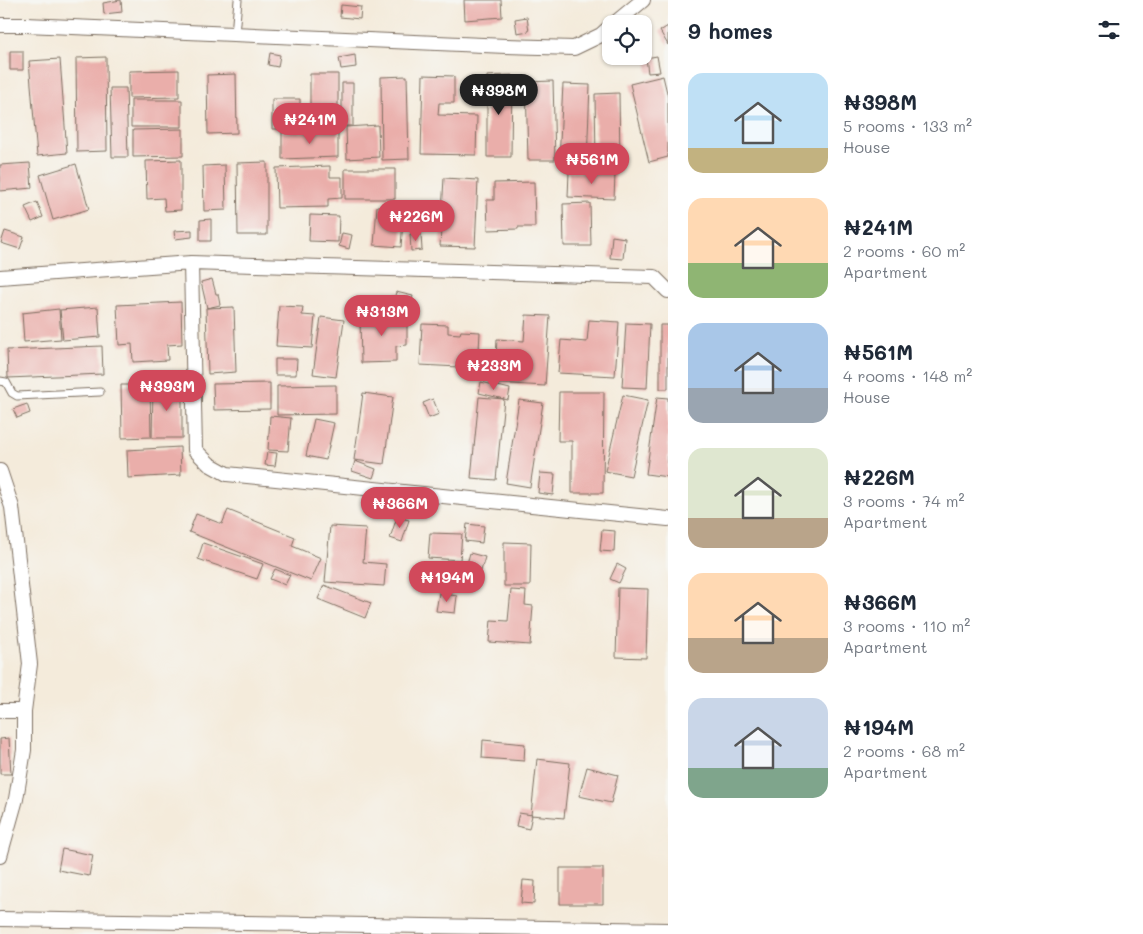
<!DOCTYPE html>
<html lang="en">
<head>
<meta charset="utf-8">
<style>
	body { margin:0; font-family:Mali,sans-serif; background:#f2f2f3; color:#1f2937; height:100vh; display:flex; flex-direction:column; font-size:19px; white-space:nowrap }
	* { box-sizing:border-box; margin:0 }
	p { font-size:16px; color:#747a83 }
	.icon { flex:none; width:28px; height:28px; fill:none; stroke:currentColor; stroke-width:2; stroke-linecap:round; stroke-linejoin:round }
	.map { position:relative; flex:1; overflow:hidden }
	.details { display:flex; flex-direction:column; background:#fff; width:475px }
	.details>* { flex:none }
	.buttons { position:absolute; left:602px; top:15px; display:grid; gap:10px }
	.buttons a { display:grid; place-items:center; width:50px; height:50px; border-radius:10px; background:#fff; box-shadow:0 1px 4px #0004; font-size:25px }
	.price { position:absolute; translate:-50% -42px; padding:0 11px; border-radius:18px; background:#d1495b; color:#fff; font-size:16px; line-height:32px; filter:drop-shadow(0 1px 2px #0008) }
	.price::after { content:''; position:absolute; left:50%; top:30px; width:15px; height:11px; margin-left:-8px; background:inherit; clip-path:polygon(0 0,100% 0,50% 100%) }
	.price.active { background:#222; color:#fff }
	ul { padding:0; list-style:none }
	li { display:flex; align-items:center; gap:15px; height:125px; padding:0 20px }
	li span { display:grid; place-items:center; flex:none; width:140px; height:100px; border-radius:15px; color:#555 }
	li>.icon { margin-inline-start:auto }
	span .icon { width:60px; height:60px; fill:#fffc; stroke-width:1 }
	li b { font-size:21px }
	h2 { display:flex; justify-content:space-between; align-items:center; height:60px; padding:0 20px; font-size:21px }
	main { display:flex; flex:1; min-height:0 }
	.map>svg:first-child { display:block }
	.building { fill:#eaaeaa }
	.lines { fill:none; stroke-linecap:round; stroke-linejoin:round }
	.service-casing { stroke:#7c6e60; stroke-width:9 }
	.minor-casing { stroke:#7c6e60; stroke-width:16 }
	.service { stroke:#fff; stroke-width:7 }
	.minor { stroke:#fff; stroke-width:14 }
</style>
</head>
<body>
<main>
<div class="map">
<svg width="668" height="934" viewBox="0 0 668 934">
	<rect width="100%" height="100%" fill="#f6f6f2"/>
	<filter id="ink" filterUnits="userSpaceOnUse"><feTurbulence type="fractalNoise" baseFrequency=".02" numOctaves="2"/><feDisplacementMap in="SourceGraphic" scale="10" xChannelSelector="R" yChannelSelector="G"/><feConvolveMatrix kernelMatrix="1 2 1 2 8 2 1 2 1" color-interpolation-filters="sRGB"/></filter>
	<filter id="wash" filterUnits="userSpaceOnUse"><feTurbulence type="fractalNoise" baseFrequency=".0096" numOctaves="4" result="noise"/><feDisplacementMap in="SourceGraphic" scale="20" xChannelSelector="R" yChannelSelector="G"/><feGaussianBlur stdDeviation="1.12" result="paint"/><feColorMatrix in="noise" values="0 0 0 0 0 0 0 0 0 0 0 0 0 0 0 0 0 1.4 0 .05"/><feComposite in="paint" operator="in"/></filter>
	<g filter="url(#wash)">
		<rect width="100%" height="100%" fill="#f4ebdb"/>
		<g id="blocks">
			<!-- building -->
			<path class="building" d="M121 0 122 12 104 14 103 3Z
				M464 0H501L502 17 465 20Z
				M341 5 361 7 360 19 340 17Z
				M527 17 529 31 517 33 515 19Z
				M637 17 648 22 644 30V24H633Z
				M668 26V45L660 31Z
				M10 51H23V70H10Z
				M270 53 280 55 278 67 268 65Z
				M355 55 356 67 341 69 339 58Z
				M657 56 660 72 648 73 646 58Z
				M106 57 107 151 77 152 76 58Z
				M60 59 67 153 37 156 29 61Z
				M179 70V97L129 98V71Z
				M236 74 237 133 208 134 207 75Z
				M310 74H338V128H310Z
				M423 75 454 76V103H439L438 115 477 116 476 155 421 154Z
				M512 75 511 157H487V76Z
				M407 76 409 159 382 160 381 77Z
				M663 76 668 97V157L649 162 630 84Z
				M553 81 555 160H528L526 82Z
				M342 83H353V126H342Z
				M563 84 590 85 587 162 559 161Z
				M110 88H126L128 157H112Z
				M619 93 620 162H596L595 94Z
				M272 99H300V129H272Z
				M131 100H182V127H131Z
				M378 125 379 157 347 159 346 127Z
				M183 129V156L133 157V130Z
				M338 131V157L282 159V132Z
				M181 160V210L165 211 164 198 147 199 146 161Z
				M267 162V235H238L237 163Z
				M30 163 32 188 0 191V165Z
				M76 164 89 209 53 220 40 175Z
				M225 165 226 210 204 211 203 166Z
				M330 166V177H342V198L328 199V207L277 208 276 168Z
				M345 169H395V199H345Z
				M569 172 615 174 614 199 568 197Z
				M444 178 478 180 475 247 440 246Z
				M534 182 535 227H518V229L488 230 487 200H494V183Z
				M37 202 43 217 32 222 25 207Z
				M590 203 591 246H564L563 204Z
				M377 206 404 207 401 247 374 245Z
				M310 215 339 216 338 242 309 241Z
				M211 219V241H200V220Z
				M192 230V237L175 239 174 231Z
				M5 231 24 237 20 249 1 243Z
				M342 233 352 235 349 249 339 246Z
				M410 234H421L422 250 411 251Z
				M612 236 625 238 623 259 610 258Z
				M212 279 216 294H218L220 305 207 308 201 282Z
				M396 292 413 296 410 307 393 303Z
				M181 302 182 344 167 345 168 360 133 362 132 344 119 345 117 305Z
				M279 306 303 307 302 315 315 316 312 348 276 346Z
				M98 307 100 337 63 340 60 310Z
				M234 307 236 372 208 374 206 308Z
				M59 309 61 339 24 342 22 313Z
				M395 309V319L407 318V345L396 346V362L361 363 360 318 375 317V310Z
				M526 315 550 316 545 386 495 383 497 339 524 341Z
				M321 317 344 320 336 377 313 374Z
				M589 320 619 322 615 376 558 373 561 340 587 342Z
				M626 323 650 324 647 388 622 387Z
				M422 324 448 325V333L460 334 461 331 480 332 478 368 420 365Z
				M660 325H668V389H660Z
				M102 346 103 374 8 378 7 350Z
				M275 359H297L296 375H275Z
				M481 382 510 389 508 400 479 393Z
				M270 383V409L214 410 213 384Z
				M121 385H150L151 437 122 438Z
				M336 385V414L277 415V386Z
				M153 386H182V438H152Z
				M559 392H604L603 493H572V441H558Z
				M363 393 393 397 384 464 354 460Z
				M623 395 648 400 631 476 605 471Z
				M479 397 504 399 496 480 471 478Z
				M657 397 668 398V477L646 474Z
				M433 399 439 414 429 418 423 403Z
				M519 400 543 403 530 487 506 483Z
				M27 404 30 413 17 418 13 409Z
				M270 416 291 418 288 451 268 450Z
				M314 419 334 423 326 460 306 456Z
				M180 447 181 475 128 478 127 450Z
				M267 452 277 453 275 466 265 465Z
				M355 461 376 469 373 478 352 471Z
				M540 473 555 474 553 495 538 493Z
				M228 510 295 537 292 546 321 558 311 581 189 532 196 514 222 524Z
				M397 517 409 520 402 542 390 538Z
				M467 524 484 526 482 543 465 541Z
				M330 526 366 528 363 562 386 564 384 586 325 582Z
				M602 530 615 531 614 552 600 551Z
				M430 533 462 534 460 560 428 558Z
				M504 542 531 543 530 586H504Z
				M203 543 263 564 257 579 198 559Z
				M470 553 485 557 481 571 466 567Z
				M617 564 626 569 619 583 610 579Z
				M275 569 290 575 285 585 270 579Z
				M324 585 371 603 365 618 318 599Z
				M618 588 648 589 646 658 616 657Z
				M511 590 526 591 525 605 533 606 530 645 489 642 491 620 508 621Z
				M439 593 457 596 455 613 436 611Z
				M9 738 11 774H0V739Z
				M483 740 525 744 524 761 482 758Z
				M537 759 570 763 564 818 531 815Z
				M587 767 618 775 611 803 579 796Z
				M519 813 532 815 529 829 516 826Z
				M62 849 93 855 89 876 58 870Z
				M560 868H603V904H560Z
				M523 880 535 881 534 904 521 903Z"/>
		</g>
	</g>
	<g filter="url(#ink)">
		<use href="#blocks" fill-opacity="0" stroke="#7c6e60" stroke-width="1"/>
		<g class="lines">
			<!-- service casing -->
			<g class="service-casing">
				<path id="service" d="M235 34 238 0
					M0 381 6 382 12 393 17 396 100 392"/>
			</g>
			<!-- minor casing -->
			<g class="minor-casing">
				<path id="minor" d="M614 24 643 0
					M0 25H26L506 46 574 48 601 35 611 26
					M191 263 195 450 209 464 227 474 668 519
					M0 277 191 263 654 277 668 291
					M0 471 12 507 30 664 24 711V750L16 799 0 856
					M0 711H24
					M0 919 668 930"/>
			</g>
			<!-- service -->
			<use href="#service" class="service"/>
			<!-- minor -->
			<use href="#minor" class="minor"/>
		</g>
	</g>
</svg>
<div class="buttons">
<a><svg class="icon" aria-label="locate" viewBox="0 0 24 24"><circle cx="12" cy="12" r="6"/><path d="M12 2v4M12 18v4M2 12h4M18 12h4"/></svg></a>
</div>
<b class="price active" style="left:499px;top:116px">₦398M</b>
<b class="price" style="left:310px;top:145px">₦241M</b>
<b class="price" style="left:592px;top:185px">₦561M</b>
<b class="price" style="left:416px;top:242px">₦226M</b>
<b class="price" style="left:382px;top:337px">₦313M</b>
<b class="price" style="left:494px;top:391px">₦233M</b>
<b class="price" style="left:167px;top:412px">₦393M</b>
<b class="price" style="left:400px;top:529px">₦366M</b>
<b class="price" style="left:447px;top:603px">₦194M</b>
</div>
<section class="details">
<h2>9 homes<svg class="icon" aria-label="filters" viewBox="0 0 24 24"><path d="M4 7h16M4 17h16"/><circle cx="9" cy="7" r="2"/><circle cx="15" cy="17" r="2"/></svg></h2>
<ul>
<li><span style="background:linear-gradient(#bfe0f5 75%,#c2b280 0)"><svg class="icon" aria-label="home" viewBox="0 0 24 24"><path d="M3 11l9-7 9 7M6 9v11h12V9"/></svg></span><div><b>₦398M</b><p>5 rooms · 133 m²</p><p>House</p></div></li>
<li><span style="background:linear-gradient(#ffd9b3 65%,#8fb573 0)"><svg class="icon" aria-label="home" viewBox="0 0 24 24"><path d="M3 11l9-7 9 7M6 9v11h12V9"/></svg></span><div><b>₦241M</b><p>2 rooms · 60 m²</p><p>Apartment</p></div></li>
<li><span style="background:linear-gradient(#a9c7e8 65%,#9aa5b1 0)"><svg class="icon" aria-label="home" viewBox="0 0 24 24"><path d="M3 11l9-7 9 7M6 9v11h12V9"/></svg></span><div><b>₦561M</b><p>4 rooms · 148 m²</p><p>House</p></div></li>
<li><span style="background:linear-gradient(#dfe7d0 70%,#b9a48a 0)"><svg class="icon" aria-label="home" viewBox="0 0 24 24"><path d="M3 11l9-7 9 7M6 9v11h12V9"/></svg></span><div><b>₦226M</b><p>3 rooms · 74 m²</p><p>Apartment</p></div></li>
<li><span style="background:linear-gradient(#ffd9b3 65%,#b9a48a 0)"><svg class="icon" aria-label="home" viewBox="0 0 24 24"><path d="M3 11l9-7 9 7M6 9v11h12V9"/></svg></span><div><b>₦366M</b><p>3 rooms · 110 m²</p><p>Apartment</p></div></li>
<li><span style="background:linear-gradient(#c9d6e8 70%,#7fa58c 0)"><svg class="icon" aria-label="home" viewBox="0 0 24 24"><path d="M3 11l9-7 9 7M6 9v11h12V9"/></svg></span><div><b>₦194M</b><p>2 rooms · 68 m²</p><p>Apartment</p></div></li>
</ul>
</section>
</main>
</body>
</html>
